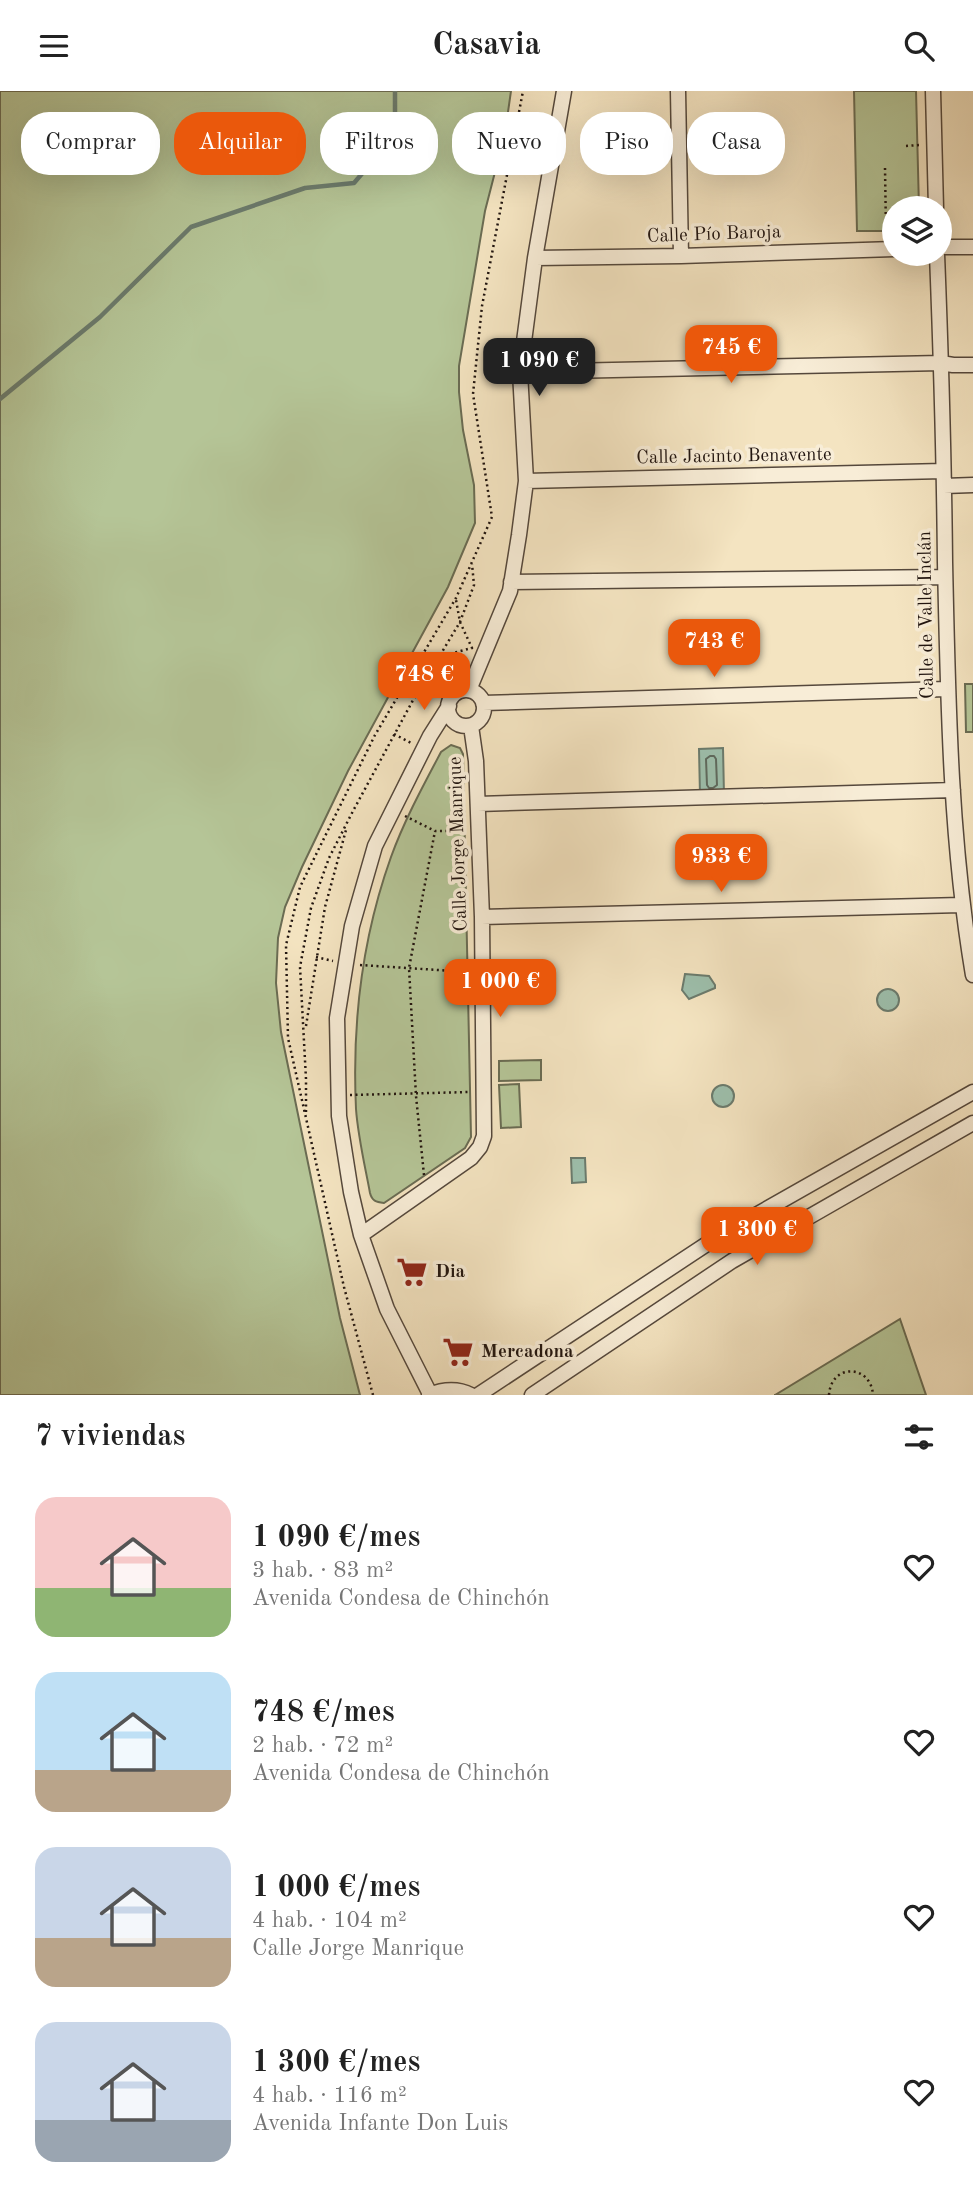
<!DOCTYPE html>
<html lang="es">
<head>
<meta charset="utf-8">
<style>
	body { margin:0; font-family:"Old Standard TT",serif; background:#f6f6f6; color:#222; height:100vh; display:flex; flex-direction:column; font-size:26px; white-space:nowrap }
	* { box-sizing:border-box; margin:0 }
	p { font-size:23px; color:#767676 }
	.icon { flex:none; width:38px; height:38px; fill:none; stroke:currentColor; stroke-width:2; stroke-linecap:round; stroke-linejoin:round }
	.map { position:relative; height:1304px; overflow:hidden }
	.sheet { display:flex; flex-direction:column; background:#fff; flex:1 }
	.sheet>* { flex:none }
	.banner { position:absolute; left:21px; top:21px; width:931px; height:63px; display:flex; gap:14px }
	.tools { position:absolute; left:882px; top:105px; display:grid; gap:14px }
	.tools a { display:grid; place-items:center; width:70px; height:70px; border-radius:50%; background:#fff; box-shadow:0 7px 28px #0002; font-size:35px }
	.price { position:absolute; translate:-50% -60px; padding:0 16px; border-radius:14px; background:#ea580c; color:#fff; font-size:23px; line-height:46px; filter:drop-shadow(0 2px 4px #0008) }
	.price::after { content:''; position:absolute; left:50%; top:42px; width:21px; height:16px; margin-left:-10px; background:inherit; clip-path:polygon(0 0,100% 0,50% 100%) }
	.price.selected { background:#222; color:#fff }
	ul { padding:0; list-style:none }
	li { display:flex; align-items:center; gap:21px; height:175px; padding:0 35px }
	li span { display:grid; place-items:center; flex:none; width:196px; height:140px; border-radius:21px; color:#555 }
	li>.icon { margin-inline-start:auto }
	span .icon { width:84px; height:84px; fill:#fffc; stroke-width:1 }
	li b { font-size:30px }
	h2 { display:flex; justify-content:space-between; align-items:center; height:84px; padding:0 35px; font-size:30px }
	.tag { padding:0 24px; border-radius:28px; background:#fff; box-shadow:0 7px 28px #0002; font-size:24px; line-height:63px }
	.tag.selected { background:#ea580c; color:#fff }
	header { display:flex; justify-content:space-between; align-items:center; height:91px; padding:0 35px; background:#fff; font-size:32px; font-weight:700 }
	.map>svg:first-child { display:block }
	.green { fill:#b5c597; stroke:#6a6c53; stroke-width:2 }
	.water { fill:#9dbfac; stroke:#6b7b6d; stroke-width:2 }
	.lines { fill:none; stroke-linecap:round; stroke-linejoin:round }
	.shore { stroke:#5e6a5e; stroke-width:2 }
	.stream { stroke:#6b7b6d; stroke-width:4.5 }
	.minor-casing { stroke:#55483c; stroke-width:17 }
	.path { stroke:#20140f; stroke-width:2.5; stroke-dasharray:2 3.5; stroke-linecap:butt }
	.minor { stroke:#f8edd7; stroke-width:14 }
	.labels { text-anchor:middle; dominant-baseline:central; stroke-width:7; stroke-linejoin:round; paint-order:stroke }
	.street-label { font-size:19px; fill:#20140f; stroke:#f8edd7 }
	.poi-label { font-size:19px; font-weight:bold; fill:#20140f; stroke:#f8edd7; text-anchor:start }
</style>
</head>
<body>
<header><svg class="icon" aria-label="menu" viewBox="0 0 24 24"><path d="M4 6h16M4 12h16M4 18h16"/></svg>Casavia<svg class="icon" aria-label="search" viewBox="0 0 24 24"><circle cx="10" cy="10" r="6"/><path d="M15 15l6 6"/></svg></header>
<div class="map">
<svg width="973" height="1304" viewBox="0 0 973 1304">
	<rect width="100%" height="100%" fill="#f4e4c1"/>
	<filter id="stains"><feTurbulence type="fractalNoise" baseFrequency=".00286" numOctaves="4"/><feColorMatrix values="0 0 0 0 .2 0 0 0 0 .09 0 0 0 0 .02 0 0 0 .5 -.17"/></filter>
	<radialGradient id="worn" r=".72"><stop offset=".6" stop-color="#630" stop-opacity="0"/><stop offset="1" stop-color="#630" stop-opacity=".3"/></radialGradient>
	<!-- green -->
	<path class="green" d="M0 0H511L505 42 485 120 459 275V301L463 339 474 394 475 432 448 496 348 680 302 776 285 816 278 847 276 892 281 941 340 1227 360 1304H0Z
		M854 0H916L919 117H894V140H857Z
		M965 593H973V641H966Z
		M451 654 460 657 463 663 471 1046 465 1057 384 1112C376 1111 372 1110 370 1102 365 1075 358 1046 356 1018 352 933 362 847 391 766 404 730 423 695 441 661Z
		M541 969V989L499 990V970Z
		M519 993 521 1036 501 1037 499 994Z
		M900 1228 926 1304H774H775Z"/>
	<!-- water -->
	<path class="water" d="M723 657 724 704H700L699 658Z
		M685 883 709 885 715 894V897L689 908 682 899Z
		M877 909a11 11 0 1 1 22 0a11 11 0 1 1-22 0Z
		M712 1005a11 11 0 1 1 22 0a11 11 0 1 1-22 0Z
		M571 1067H585L586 1091 572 1092Z"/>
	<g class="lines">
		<!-- shore -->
		<path class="shore" d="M710 665H714L716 668 717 694 713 697H709L707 694 706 668Z"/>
		<!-- stream -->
		<path class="stream" d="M0 308 100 226 191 136 305 97 354 92 395 44V0"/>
		<!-- minor casing -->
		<g class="minor-casing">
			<path id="minor" d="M678 0 681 165
				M933 0 936 117
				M940 156H973
				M937 163C941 265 944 368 945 471 948 609 950 748 973 884
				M535 167 681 165 894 158
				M520 281 941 272 953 274H973
				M526 390 943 380
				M944 395 973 394
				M511 491 945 486
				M448 617a18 18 0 1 1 36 0a18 18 0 1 1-36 0Z
				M469 599 510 500 519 444 526 390 520 281 535 167 564 0
				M483 612 947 598
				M478 713 953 699
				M482 826 961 814
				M361 1144 471 1067 480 1056 484 1045 482 826 476 670 471 635
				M430 1303 387 1218 361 1144 351 1101 339 1025 337 927 352 835 375 755 430 645 449 615
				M429 1304C444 1298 457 1297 471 1304
				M478 1304 719 1145 973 1001
				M532 1304 732 1170 973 1032"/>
		</g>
		<!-- path -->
		<path class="path" d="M906 55 920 54
			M885 77 886 140
			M418 571 472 557 460 531 456 509
			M394 643 413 653
			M405 725 435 740H465
			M316 866 333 870
			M360 874 469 881
			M306 935 325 816 346 739
			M350 1004 470 1001
			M306 1021V988L300 876 311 817 329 767 353 720 412 611 460 531 474 494 472 473
			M424 1084 416 1005 409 877 435 740
			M373 1304 344 1196 288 947 286 854 300 796 375 644 456 507 492 426 473 303 482 215 523 0
			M829 1304C831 1272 871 1273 873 1304"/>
		<!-- minor -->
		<use href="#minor" class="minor"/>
	</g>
	<!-- icons -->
	<defs>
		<g id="supermarket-bare" transform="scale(2.415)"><path d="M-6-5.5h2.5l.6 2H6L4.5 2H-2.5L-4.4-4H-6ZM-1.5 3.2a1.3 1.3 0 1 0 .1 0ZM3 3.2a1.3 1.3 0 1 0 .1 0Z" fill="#8f2418" stroke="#f8edd7" stroke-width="2.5" paint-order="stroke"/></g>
	</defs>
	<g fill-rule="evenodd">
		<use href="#supermarket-bare" x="412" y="1181"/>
		<use href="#supermarket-bare" x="458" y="1261"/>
	</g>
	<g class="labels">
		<!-- street labels -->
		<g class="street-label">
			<text transform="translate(714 144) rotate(-2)">Calle Pío Baroja</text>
			<text transform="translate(734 366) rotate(-1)">Calle Jacinto Benavente</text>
			<text transform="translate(927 524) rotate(-91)">Calle de Valle Inclán</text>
			<text transform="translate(459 753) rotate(-92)">Calle Jorge Manrique</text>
		</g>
		<!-- poi labels -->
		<g class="poi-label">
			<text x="435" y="1181">Dia</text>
			<text x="481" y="1261">Mercadona</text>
		</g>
	</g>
	<rect width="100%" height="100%" filter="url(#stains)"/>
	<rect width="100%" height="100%" fill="url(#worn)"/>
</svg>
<div class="tools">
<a><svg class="icon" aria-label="layers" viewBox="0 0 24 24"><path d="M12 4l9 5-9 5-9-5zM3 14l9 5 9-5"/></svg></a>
</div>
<b class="price" style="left:731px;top:294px">745 €</b>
<b class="price selected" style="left:539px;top:307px">1 090 €</b>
<b class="price" style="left:714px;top:588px">743 €</b>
<b class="price" style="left:424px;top:621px">748 €</b>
<b class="price" style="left:721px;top:803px">933 €</b>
<b class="price" style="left:500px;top:928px">1 000 €</b>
<b class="price" style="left:757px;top:1176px">1 300 €</b>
<div class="banner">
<a class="tag">Comprar</a>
<a class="tag selected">Alquilar</a>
<a class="tag">Filtros</a>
<a class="tag">Nuevo</a>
<a class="tag">Piso</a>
<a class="tag">Casa</a>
</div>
</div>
<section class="sheet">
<h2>7 viviendas<svg class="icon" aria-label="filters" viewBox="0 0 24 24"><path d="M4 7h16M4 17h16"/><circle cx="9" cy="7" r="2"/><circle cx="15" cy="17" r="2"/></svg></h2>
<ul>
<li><span style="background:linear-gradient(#f6c9c9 65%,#8fb573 0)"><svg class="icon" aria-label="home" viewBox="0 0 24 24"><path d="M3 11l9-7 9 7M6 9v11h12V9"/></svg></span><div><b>1 090 €/mes</b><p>3 hab. · 83 m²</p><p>Avenida Condesa de Chinchón</p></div><svg class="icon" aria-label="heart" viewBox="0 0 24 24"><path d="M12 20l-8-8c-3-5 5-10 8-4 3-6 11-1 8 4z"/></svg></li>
<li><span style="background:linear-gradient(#bfe0f5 70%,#b9a48a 0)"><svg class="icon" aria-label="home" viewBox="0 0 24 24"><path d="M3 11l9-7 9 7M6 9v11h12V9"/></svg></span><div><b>748 €/mes</b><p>2 hab. · 72 m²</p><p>Avenida Condesa de Chinchón</p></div><svg class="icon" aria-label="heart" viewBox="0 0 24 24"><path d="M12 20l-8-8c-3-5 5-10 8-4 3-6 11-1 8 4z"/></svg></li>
<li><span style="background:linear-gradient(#c9d6e8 65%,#b9a48a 0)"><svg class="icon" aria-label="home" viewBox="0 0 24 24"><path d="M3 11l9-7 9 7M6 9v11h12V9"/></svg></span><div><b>1 000 €/mes</b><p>4 hab. · 104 m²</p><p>Calle Jorge Manrique</p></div><svg class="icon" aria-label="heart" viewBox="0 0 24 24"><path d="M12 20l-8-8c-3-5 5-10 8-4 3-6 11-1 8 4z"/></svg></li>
<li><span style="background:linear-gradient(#c9d6e8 70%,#9aa5b1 0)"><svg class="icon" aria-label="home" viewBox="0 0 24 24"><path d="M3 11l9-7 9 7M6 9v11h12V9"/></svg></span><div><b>1 300 €/mes</b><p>4 hab. · 116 m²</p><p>Avenida Infante Don Luis</p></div><svg class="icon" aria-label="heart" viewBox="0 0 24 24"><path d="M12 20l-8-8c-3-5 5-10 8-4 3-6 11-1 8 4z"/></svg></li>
</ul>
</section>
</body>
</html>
